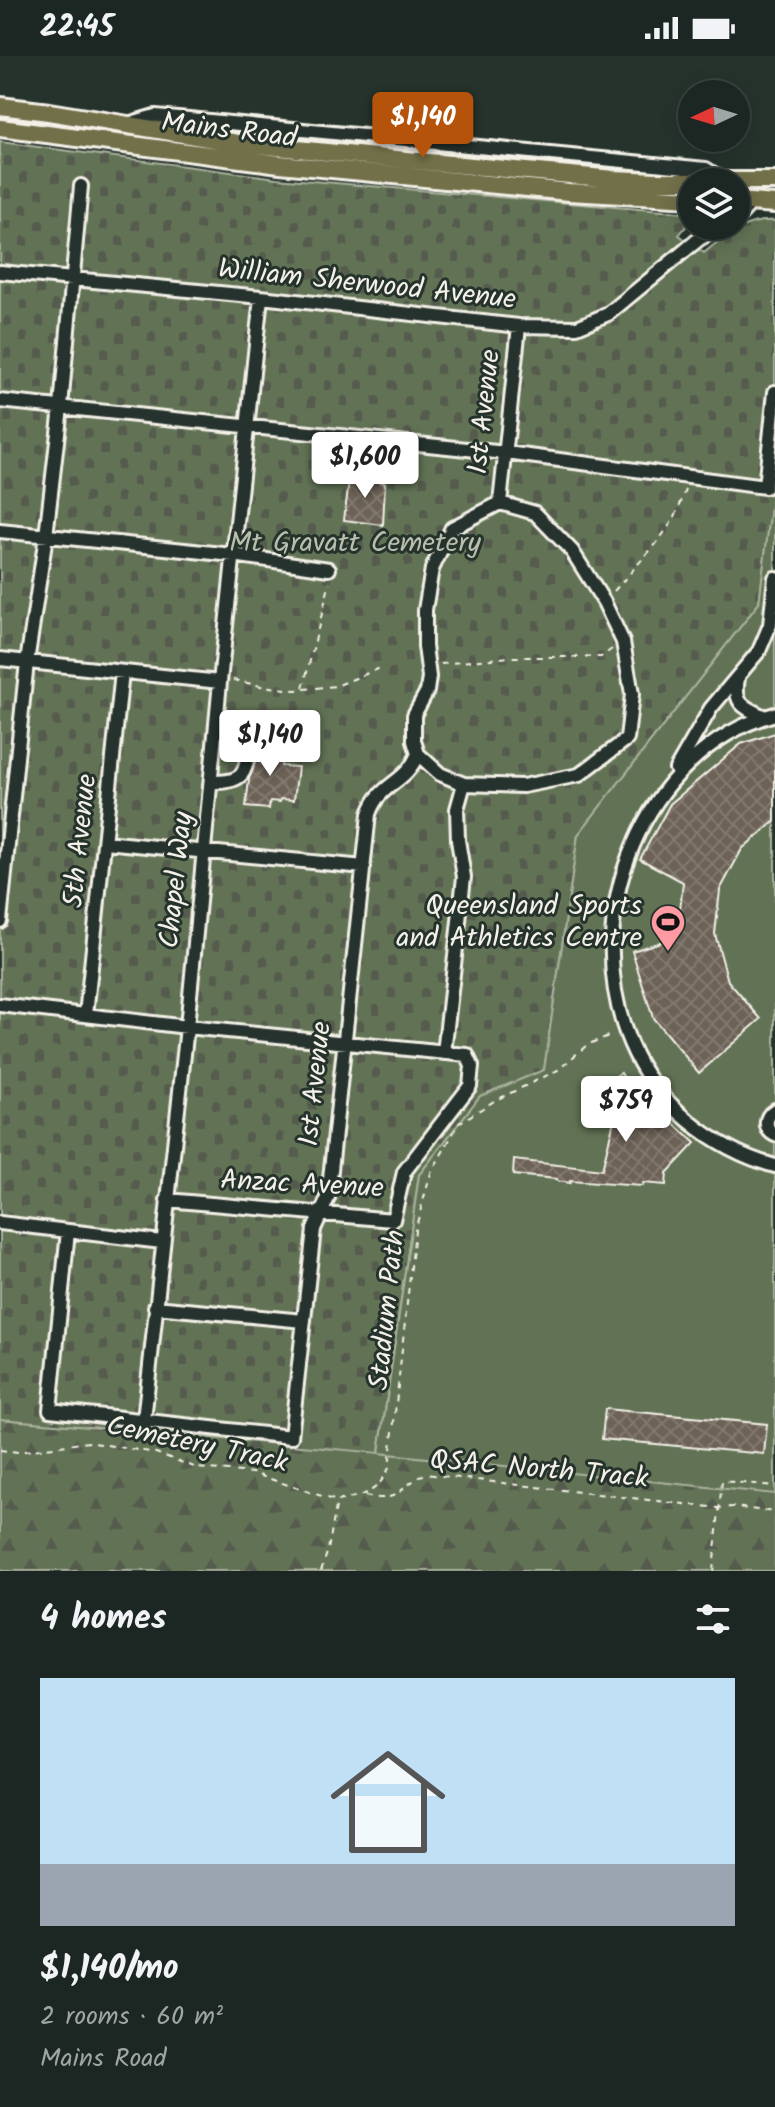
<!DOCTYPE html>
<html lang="en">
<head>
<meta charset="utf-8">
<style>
	body { margin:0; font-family:Kalam,sans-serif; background:#29322f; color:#f1f3f6; height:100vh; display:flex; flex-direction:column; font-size:30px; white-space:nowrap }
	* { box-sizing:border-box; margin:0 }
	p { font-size:26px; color:#a0a5a5 }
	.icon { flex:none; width:44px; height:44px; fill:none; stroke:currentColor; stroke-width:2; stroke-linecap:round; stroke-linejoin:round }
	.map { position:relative; height:1515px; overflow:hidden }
	.panel { display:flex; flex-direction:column; background:#1c2622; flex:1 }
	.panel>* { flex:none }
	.needle { width:52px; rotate:266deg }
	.tools { position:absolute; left:678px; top:24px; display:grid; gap:16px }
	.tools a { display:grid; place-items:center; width:72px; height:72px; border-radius:50%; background:#1c2622; box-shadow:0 4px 20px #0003,0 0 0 2px #3a4340; font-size:40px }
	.price { position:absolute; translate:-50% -68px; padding:0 18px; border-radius:8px; background:#fff; color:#222; font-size:26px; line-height:52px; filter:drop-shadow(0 2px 4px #0008) }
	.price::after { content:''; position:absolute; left:50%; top:48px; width:24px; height:18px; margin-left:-12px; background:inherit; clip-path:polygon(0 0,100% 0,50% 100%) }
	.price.selected { background:#b45309; color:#fff }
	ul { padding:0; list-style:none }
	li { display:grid; align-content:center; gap:16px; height:424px; padding:0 40px }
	li span { display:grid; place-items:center; height:248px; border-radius:0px; color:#555 }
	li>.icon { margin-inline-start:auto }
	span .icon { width:144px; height:144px; fill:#fffc; stroke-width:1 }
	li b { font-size:34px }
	h2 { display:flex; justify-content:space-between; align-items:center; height:96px; padding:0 40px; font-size:34px }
	.status { display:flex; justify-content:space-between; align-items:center; height:56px; padding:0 40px; background:#1c2622; direction:ltr }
	.status svg { height:22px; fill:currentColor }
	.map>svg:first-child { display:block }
	.forest { fill:url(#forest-firs); stroke:#abb29e; stroke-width:2 }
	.cemetery { fill:url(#cemetery-stones); stroke:#abb29e; stroke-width:2 }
	.pitch { fill:#627355; stroke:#abb29e; stroke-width:2 }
	.building { fill:url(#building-cross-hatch); stroke:#f4f1e8; stroke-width:2 }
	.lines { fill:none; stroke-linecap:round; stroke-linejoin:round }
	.minor-casing { stroke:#f4f1e8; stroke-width:18 }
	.major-casing { stroke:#f4f1e8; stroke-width:22 }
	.path { stroke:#f4f1e8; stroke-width:2; stroke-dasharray:6 6; stroke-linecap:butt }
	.minor { stroke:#26332d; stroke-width:12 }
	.major { stroke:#726f4a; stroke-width:16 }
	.labels { text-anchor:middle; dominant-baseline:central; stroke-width:6; stroke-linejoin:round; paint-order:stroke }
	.street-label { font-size:28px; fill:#f4f1e8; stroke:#26332d }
	.park-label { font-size:28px; fill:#babfad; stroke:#26332d }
	.poi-label { font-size:28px; fill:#f4f1e8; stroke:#26332d; text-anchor:end }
</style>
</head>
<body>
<div class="status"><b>22:45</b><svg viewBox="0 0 49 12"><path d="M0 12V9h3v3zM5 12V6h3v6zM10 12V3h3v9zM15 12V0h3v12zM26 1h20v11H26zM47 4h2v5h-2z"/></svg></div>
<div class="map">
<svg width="775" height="1515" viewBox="0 0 775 1515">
	<defs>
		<pattern id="forest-firs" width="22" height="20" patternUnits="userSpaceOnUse" patternTransform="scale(2)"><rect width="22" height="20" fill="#627355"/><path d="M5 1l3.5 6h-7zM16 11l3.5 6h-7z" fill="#545b4d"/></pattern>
		<pattern id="cemetery-stones" width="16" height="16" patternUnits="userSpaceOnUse" patternTransform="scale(2)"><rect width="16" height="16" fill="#627355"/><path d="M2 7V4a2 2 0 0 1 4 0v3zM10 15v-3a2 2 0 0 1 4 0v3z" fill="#545b4d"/></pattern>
		<pattern id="building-cross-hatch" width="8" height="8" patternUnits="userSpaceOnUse" patternTransform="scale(2)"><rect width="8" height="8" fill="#6d6257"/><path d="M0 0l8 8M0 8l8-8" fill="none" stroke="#82796f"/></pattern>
	</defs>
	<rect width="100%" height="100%" fill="#26332d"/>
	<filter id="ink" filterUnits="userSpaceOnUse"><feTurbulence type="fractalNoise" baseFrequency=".0125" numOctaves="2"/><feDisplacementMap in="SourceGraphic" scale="16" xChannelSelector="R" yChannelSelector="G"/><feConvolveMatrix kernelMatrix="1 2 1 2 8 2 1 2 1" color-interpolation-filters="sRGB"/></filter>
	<g filter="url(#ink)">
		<!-- forest -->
		<path class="forest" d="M669 155 685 157 687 169 679 179 704 197C724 180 746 163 775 165V420L759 547 775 1409V1515H0V1333Z"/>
		<!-- cemetery -->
		<path class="cemetery" d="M0 86 277 122 685 157 687 169 679 179 704 197C724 180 746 163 775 165V420L759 547 578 779 544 1014 480 1040 419 1119 379 1397 0 1363Z"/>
		<!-- pitch -->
		<path class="pitch" d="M775 420V1438L379 1397 419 1119 480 1040 544 1014 578 779 759 547Z"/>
		<!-- building -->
		<path class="building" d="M350 417 381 421 380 426 385 427 383 469 344 464Z
			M775 677V765L742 793 720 834 715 878 728 925 761 963 699 1017 653 962 632 895 677 881 683 826 640 803 670 748 741 688Z
			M257 688 283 690 281 710 298 711 294 744 281 743 280 746 270 745 269 753 246 751 249 723 256 704Z
			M621 1017 637 1044 647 1037 654 1044 651 1046 695 1087 667 1117 666 1129 643 1127 642 1130 570 1125V1127L557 1125V1123L513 1119 514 1104 602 1114 615 1060 597 1032Z
			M605 1353 767 1368 764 1398 602 1383Z"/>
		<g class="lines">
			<!-- minor casing -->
			<g class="minor-casing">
				<path id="minor" d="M128 68 155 60 189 63 706 113 723 124
					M736 163 752 146
					M0 216 261 241 519 270 577 271 608 258 699 183 723 170
					M0 345 506 397 765 431 775 336
					M500 447 535 457 572 495 604 546 623 586 632 638 627 683 579 719 523 730 464 728 440 718 418 698 414 685V659L427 635 429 621 425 590V554L432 513 452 472Z
					M500 447 519 270
					M0 475 233 499 329 513
					M0 603 220 626
					M738 622C733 649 744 651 765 661
					M775 658C641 696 578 863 630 987 655 1047 713 1093 775 1110
					M676 713 711 652 759 595 770 569 775 522
					M211 726C221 726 234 726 241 719 249 711 251 678 241 671 235 666 224 665 217 664
					M105 786 364 811
					M0 865 27 606 46 480 61 351 81 130
					M0 949 187 971 467 999 472 1010 470 1030 404 1116 393 1164 167 1144
					M86 959 122 616
					M444 997 464 821 458 784 457 753 464 728
					M775 1054C764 1061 764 1073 775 1079
					M0 1167 162 1186
					M68 1175 50 1354 291 1381 314 1173 328 1142 369 758C380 726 405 729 418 698
					M155 1251 304 1265
					M144 1364 187 971 220 626 261 241"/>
			</g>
			<!-- major casing -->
			<g class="major-casing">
				<path id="major" d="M0 50 49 56 238 87 406 104 614 123 656 125H775
					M0 72 280 108 569 136 692 143
					M736 145 775 148"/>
			</g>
			<!-- path -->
			<path class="path" d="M614 535 656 488 674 463 686 434
				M441 608 510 601H601L612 593
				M233 624 261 630 295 634 336 630 383 611
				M303 632 330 526
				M0 1394 18 1396 88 1386 156 1397 197 1412 252 1417 337 1445
				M365 1440C401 1448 399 1430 425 1418L718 1452 733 1451 775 1456
				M321 1515 328 1494 337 1445C363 1439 376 1439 389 1412L415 1174 431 1117 459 1067 494 1045 558 1014 587 989 613 978
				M713 1515 722 1425 775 1430"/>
			<!-- minor -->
			<use href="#minor" class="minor"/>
			<!-- major -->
			<use href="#major" class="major"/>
		</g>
	</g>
	<!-- icons -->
	<defs>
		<g id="stadium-pin" transform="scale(1.8)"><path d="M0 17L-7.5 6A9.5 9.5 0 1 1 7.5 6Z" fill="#ff9aa2" stroke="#26332d"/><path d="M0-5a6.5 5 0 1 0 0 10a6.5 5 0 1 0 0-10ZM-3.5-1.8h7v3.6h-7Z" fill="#111"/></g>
	</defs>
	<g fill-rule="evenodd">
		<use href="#stadium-pin" x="668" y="866"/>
	</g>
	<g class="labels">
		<!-- street labels -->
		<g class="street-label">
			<text transform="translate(229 75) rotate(7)">Mains Road</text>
			<text transform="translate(367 229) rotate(6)">William Sherwood Avenue</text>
			<text transform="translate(485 356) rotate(-84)">1st Avenue</text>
			<text transform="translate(81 785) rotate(-84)">5th Avenue</text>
			<text transform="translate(177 824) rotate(-84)">Chapel Way</text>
			<text transform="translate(316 1028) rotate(-84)">1st Avenue</text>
			<text transform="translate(302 1129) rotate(3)">Anzac Avenue</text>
			<text transform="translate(388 1254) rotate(-84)">Stadium Path</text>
			<text transform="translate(197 1389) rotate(12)">Cemetery Track</text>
			<text transform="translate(539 1414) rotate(5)">QSAC North Track</text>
		</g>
		<!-- park labels -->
		<g class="park-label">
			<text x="355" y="487">Mt Gravatt Cemetery</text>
		</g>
		<!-- poi labels -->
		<g class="poi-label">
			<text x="642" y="850">Queensland Sports<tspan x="642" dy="32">and Athletics Centre</tspan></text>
		</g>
	</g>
</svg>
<div class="tools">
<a><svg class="needle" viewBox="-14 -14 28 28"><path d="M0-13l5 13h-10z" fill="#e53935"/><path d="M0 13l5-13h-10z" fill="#a0a5a5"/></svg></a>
<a><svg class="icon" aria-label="layers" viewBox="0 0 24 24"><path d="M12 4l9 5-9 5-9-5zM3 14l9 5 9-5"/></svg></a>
</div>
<b class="price selected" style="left:423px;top:104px">$1,140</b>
<b class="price" style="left:365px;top:444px">$1,600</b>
<b class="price" style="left:270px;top:722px">$1,140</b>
<b class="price" style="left:626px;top:1088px">$759</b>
</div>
<section class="panel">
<h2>4 homes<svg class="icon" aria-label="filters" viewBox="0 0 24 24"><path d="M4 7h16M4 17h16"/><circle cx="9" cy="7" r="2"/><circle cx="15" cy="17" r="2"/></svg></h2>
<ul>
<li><span style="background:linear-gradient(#bfe0f5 75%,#9aa5b1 0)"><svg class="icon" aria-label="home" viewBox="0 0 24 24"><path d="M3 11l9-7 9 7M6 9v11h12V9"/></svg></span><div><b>$1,140/mo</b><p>2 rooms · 60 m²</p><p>Mains Road</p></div></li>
</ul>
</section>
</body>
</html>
